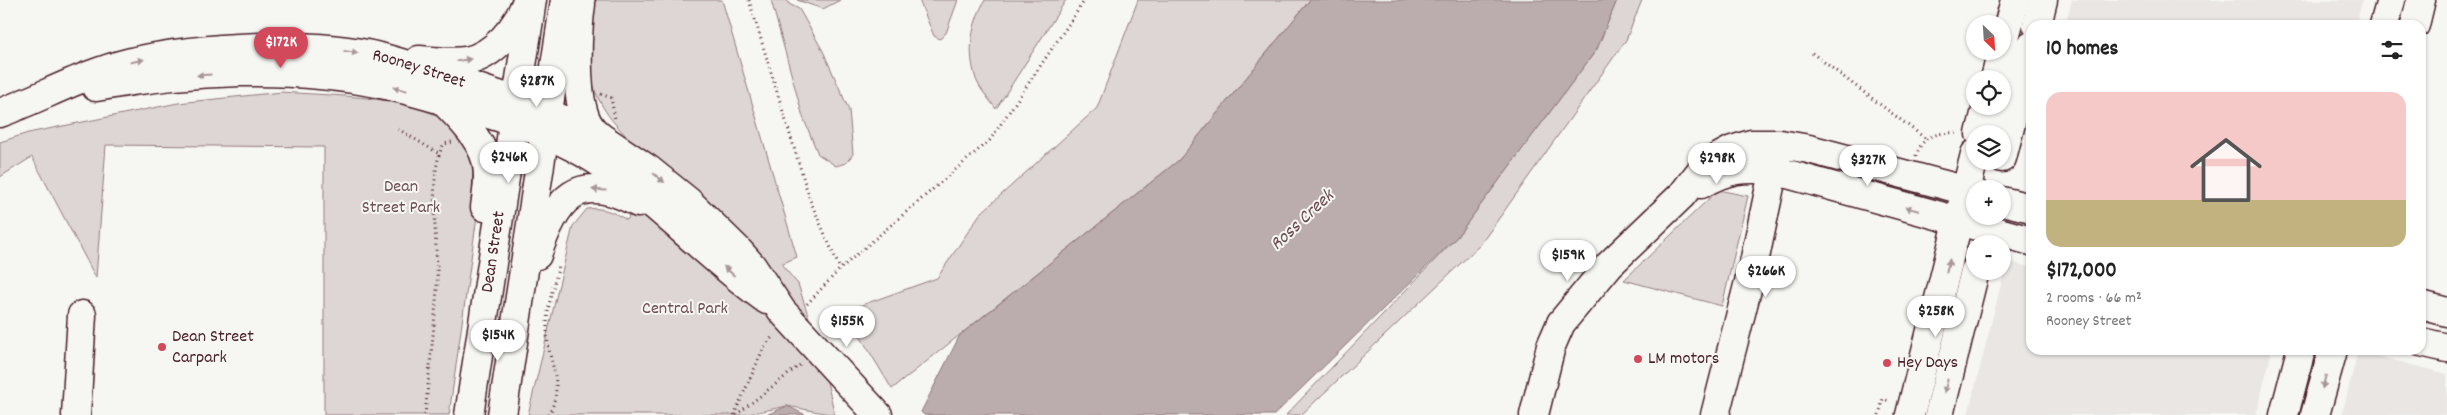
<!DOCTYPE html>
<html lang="en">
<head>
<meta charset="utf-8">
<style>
	body { margin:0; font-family:Dekko,sans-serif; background:#f6f6f6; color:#222; height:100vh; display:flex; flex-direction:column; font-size:19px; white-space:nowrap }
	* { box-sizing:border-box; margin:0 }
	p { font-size:16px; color:#767676 }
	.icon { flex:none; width:28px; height:28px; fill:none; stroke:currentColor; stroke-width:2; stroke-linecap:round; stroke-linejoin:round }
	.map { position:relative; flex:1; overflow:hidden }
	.details { position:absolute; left:2026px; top:20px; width:400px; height:335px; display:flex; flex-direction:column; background:#fff; border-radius:15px; box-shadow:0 1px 4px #0004 }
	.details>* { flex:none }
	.needle { width:32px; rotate:155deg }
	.buttons { position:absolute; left:1966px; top:15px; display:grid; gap:10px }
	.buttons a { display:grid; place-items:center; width:45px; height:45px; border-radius:50%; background:#fff; box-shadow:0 1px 4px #0004; font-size:25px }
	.price { position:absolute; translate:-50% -42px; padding:0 11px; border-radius:18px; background:#fff; color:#222; font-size:16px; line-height:32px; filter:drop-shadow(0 1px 2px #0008) }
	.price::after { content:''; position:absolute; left:50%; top:30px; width:15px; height:11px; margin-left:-8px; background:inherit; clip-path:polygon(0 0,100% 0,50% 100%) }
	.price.current { background:#d1495b; color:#fff }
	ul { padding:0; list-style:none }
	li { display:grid; align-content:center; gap:10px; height:265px; padding:0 20px }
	li span { display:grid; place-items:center; height:155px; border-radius:15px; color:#555 }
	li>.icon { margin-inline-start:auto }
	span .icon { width:90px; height:90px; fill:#fffc; stroke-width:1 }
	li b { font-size:21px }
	h2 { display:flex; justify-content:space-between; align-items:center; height:60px; padding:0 20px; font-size:21px }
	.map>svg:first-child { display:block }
	.built { fill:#e9e6e3 }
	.green { fill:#ddd6d5; stroke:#947a80 }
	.water { fill:#bbadae; stroke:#8e747a }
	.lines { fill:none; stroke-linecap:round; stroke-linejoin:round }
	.minor-casing { stroke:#4a1f2b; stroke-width:31 }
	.major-casing { stroke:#4a1f2b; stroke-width:31 }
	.path { stroke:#4a1f2b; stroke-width:3; stroke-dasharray:1 4; stroke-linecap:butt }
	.minor { stroke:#f6f6f2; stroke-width:28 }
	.major { stroke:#f6f6f2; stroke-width:28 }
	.oneway { fill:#a99598 }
	.poi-dot { fill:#d1495b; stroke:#f6f6f2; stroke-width:2 }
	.labels { text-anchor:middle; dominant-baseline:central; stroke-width:4; stroke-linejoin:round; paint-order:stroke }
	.street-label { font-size:18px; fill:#4a1f2b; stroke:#f6f6f2 }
	.park-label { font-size:18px; fill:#6f4d56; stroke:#f6f6f2 }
	.poi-label { font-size:18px; fill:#4a1f2b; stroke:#f6f6f2; text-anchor:start }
	.water-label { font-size:19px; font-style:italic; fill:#6c4a52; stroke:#f6f6f2 }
</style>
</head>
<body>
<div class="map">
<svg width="2447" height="415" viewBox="0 0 2447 415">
	<rect width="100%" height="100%" fill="#f6f6f2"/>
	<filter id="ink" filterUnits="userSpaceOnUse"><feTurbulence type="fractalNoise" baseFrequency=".02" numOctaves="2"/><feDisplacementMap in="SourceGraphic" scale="10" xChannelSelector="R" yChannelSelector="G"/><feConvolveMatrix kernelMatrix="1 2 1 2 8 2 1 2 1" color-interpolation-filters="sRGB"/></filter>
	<g filter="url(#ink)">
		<!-- built -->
		<path class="built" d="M2072 0H2362L2356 25H2065Z
			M2007 261 2031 268V350H2272L2256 415H1968Z
			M2358 351 2447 374V415H2342Z"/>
		<!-- green -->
		<path class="green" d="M596 0H722L797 257 781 264 798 284 819 349 835 415 787 406 744 415H528L573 226 587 209C603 207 613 212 627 220L662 166C626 138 590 109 589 58 589 39 594 19 596 0Z
			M771 0H787L789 4 799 9 823 51 849 110 853 154 846 163 836 166 818 154 803 117Z
			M797 0H840L823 9Z
			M919 0H958L946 33 940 39 934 36Z
			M985 0H1066L996 109C990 100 980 90 976 79 967 52 971 25 985 0Z
			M1138 0H1310L1179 160 892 389 845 311 937 278 980 214 1097 108Z
			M1617 0H1642L1626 40 1480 245 1301 415H1286L1456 238 1597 49Z
			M282 92C325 96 425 94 454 129 471 148 476 171 480 195L449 415H324V147L106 145 96 278 32 157 0 177V142L28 133 178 103Z
			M1718 190 1748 196 1722 306 1624 280Z"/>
		<!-- water -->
		<path class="water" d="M1310 0H1617L1597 49 1456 238 1274 415H924L921 412 960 335 1179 160Z
			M787 406 806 415H766Z"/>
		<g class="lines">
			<!-- minor casing -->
			<g class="minor-casing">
				<g id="minor">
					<path d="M419 60C434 61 450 63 466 61 494 56 518 26 527 0"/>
					<path d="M96 87C189 70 293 65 386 85 430 95 472 109 514 122"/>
					<path id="s1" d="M0 113C43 97 85 73 131 62 199 46 311 40 380 57 426 69 472 87 517 101"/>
					<path d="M76 415 82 315"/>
				</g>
			</g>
			<!-- major casing -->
			<g class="major-casing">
				<g id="major">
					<path d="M581 4C577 33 575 90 585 117 588 125 593 131 599 136"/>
					<path d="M2037 25 2043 0"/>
					<path d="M2384 25 2391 0"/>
					<path d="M2415 25 2421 0"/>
					<path d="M2002 49 2015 0"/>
					<path d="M1995 79 2002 51"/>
					<path d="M441 99C457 115 480 137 486 160 490 175 487 192 485 207"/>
					<path d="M517 101 569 122 599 136 648 169 689 202 737 249 752 266 782 311 878 415"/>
					<path d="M528 127C557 138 587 153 612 171 666 211 712 261 767 300"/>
					<path d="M1980 134 1987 106"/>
					<path d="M2002 158 2031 46"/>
					<path d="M1701 184C1727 169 1743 167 1773 170L2031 241"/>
					<path d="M2002 201 2031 208"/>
					<path d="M537 255C556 198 577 170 638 203"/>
					<path d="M2421 305 2447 312"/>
					<path d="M2421 342 2447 348"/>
					<path id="s2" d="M469 415 532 0"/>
					<path d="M502 415 565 0"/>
					<path d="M1534 415 1551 346 1561 323 1609 265 1682 195 1706 164 1732 150 1751 144H1780L1809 149 1975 193"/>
					<path d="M1715 415 1755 258 1777 153"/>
					<path d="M1910 415 1975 154"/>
					<path d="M1939 415 1975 271"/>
					<path d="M2284 415 2301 350"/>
					<path d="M2315 415 2333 350"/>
				</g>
			</g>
			<!-- path -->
			<path class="path" d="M749 0 810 200 840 269
				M1812 53 1926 139
				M601 94 611 98 615 119
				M398 129 438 153
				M1916 156C1922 136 1937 132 1956 133
				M807 304 840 269 990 140 1085 0
				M425 415C429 373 434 331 437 288 439 253 426 172 444 144L452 142
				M549 415C566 379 547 365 547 330 546 308 554 286 559 265
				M734 415 764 347 774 335
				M736 415 800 365
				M1879 415 1883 399 1889 401"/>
			<!-- minor -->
			<use href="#minor" class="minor"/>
			<!-- major -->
			<use href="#major" class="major"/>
		</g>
		<!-- one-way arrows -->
		<defs><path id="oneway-solid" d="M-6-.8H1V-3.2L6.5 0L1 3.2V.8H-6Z" transform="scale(1.25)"/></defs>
		<g class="oneway">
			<use href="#oneway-solid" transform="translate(351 52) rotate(8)"/>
			<use href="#oneway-solid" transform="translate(464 60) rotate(-9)"/>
			<use href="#oneway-solid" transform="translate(137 61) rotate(-12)"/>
			<use href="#oneway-solid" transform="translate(204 75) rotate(176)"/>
			<use href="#oneway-solid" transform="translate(400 89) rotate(-166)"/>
			<use href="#oneway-solid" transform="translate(659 178) rotate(39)"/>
			<use href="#oneway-solid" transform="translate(599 190) rotate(-176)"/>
			<use href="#oneway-solid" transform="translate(1912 209) rotate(-164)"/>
			<use href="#oneway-solid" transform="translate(1948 266) rotate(-76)"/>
			<use href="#oneway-solid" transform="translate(729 271) rotate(-138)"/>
			<use href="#oneway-solid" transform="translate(2324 382) rotate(105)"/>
			<use href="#oneway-solid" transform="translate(1946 386) rotate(104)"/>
		</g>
	</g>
	<!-- markers -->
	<g class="poi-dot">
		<circle cx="162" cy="347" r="5"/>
		<circle cx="1638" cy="359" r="5"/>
		<circle cx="1887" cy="363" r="5"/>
	</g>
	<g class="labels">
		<!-- street labels -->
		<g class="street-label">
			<text stroke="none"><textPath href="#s1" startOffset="432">Rooney Street</textPath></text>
			<text stroke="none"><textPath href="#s2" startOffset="165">Dean Street</textPath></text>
		</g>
		<!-- park labels -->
		<g class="park-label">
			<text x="401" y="187">Dean<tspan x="401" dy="21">Street Park</tspan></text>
			<text x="685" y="309">Central Park</text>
		</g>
		<!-- poi labels -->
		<g class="poi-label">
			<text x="172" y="337">Dean Street<tspan x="172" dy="21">Carpark</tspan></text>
			<text x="1648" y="359">LM motors</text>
			<text x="1897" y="363">Hey Days</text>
		</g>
		<!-- water labels -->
		<g class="water-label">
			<text transform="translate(1303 221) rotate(-43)">Ross Creek</text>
		</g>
	</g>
</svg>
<div class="buttons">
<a><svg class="needle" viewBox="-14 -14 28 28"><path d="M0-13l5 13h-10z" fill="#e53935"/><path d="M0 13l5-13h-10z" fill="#767676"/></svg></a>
<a><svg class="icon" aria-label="locate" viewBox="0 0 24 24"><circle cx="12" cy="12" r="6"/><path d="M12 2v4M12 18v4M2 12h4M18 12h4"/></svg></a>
<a><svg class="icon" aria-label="layers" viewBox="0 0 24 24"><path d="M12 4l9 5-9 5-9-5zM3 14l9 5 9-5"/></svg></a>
<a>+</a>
<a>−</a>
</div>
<b class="price current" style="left:281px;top:69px">$172K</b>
<b class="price" style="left:537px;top:108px">$287K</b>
<b class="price" style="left:509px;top:184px">$246K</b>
<b class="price" style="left:1717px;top:185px">$298K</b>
<b class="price" style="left:1868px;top:187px">$327K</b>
<b class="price" style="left:1568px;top:282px">$159K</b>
<b class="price" style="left:1766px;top:298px">$266K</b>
<b class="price" style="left:1936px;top:338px">$258K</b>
<b class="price" style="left:847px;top:348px">$155K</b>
<b class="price" style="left:498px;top:362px">$154K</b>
<section class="details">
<h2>10 homes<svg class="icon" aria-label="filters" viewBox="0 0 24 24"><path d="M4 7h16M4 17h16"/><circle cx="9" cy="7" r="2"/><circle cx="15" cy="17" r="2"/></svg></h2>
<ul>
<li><span style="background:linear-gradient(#f6c9c9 70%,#c2b280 0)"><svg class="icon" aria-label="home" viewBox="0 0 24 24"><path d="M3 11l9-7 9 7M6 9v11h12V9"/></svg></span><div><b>$172,000</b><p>2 rooms · 66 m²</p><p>Rooney Street</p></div></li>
</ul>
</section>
</div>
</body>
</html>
